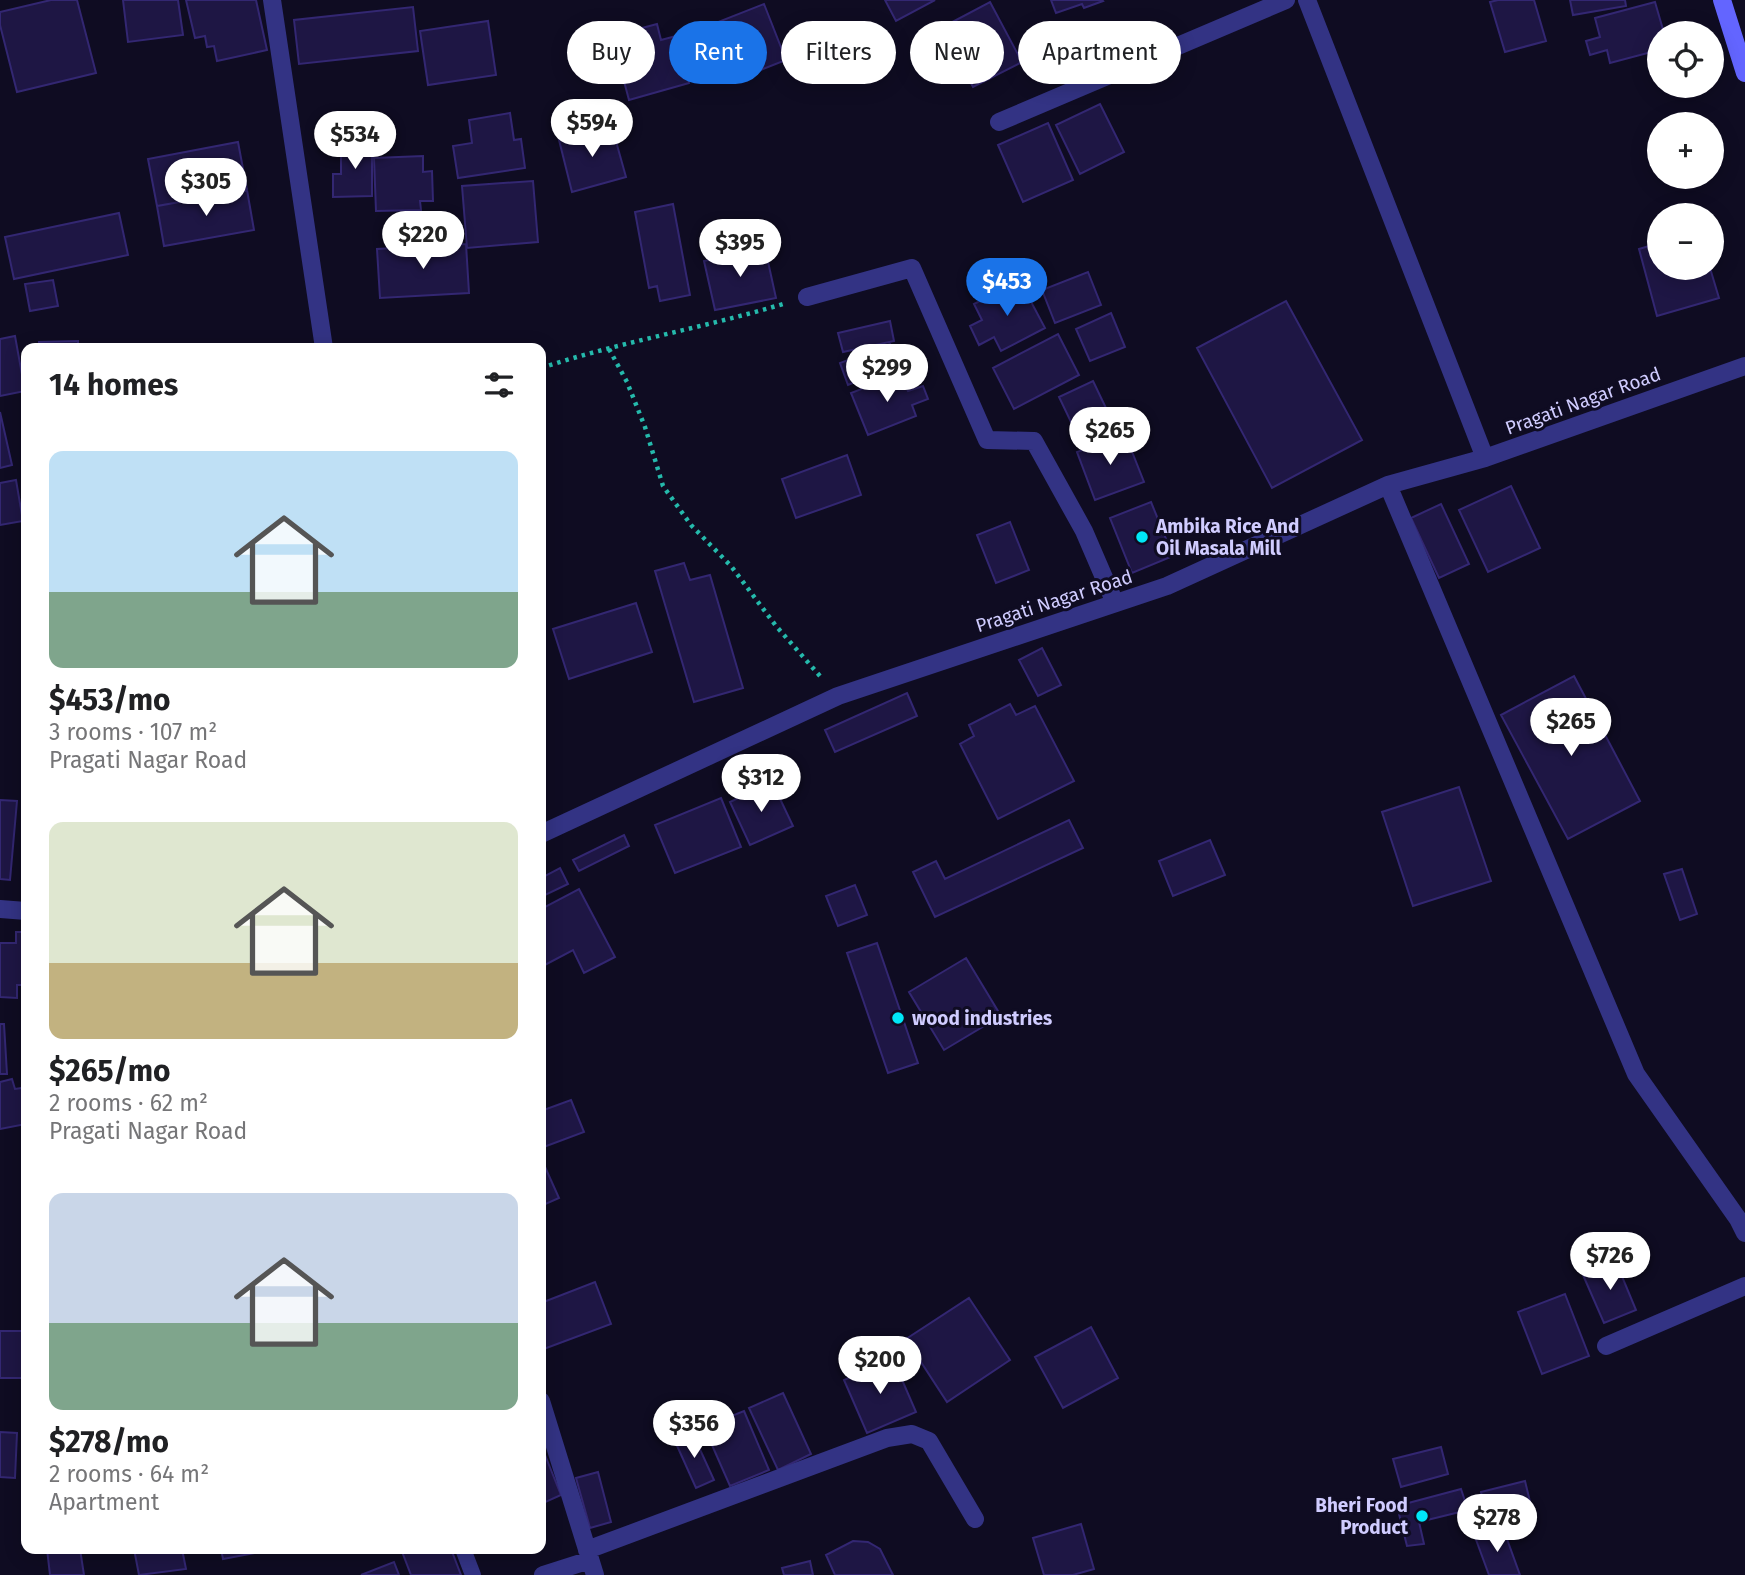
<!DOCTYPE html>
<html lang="en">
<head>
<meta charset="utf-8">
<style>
	body { margin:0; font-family:"Fira Sans",sans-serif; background:#f2f2f2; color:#202124; height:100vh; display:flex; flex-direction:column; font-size:26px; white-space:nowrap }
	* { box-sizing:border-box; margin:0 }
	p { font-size:23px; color:#757577 }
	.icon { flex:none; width:38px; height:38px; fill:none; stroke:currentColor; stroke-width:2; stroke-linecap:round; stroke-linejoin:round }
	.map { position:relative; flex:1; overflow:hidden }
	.details { position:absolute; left:21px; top:343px; width:525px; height:1211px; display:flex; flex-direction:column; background:#fff; border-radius:14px; box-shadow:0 4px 18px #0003 }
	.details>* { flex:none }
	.banner { position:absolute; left:567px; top:21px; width:665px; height:63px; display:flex; gap:14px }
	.buttons { position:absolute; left:1647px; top:21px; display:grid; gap:14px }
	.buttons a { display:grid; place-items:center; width:77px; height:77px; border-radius:50%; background:#fff; box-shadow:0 4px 18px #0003; font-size:35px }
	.price { position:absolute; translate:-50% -60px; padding:0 16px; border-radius:24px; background:#fff; color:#222; font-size:23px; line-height:46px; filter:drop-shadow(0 2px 4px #0008) }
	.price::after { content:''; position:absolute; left:50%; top:42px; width:21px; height:16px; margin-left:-10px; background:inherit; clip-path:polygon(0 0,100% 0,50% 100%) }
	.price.active { background:#1a73e8; color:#fff }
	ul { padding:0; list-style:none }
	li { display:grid; align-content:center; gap:14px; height:371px; padding:0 28px }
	li span { display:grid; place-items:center; height:217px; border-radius:14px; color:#555 }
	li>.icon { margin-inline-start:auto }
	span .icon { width:126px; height:126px; fill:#fffc; stroke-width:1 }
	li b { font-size:30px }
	h2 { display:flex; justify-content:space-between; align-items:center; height:84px; padding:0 28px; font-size:30px }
	.tag { padding:0 24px; border-radius:32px; background:#fff; box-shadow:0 4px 18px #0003; font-size:24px; line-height:63px }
	.tag.active { background:#1a73e8; color:#fff }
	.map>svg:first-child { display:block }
	.building { fill:#1e1644; stroke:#332772; stroke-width:2 }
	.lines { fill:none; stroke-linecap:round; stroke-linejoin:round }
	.path { stroke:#25baac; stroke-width:4.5; stroke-dasharray:3.5 5; stroke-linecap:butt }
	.lane { stroke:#333384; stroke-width:16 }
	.street { stroke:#333384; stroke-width:18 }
	.secondary { stroke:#6365ff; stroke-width:18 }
	.poi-dot { fill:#00e7f7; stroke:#0f0c22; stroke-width:2.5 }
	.labels { text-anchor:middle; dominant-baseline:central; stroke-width:6; stroke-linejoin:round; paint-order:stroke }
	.street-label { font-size:19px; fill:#d0ccff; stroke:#0f0c22 }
	.poi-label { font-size:19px; font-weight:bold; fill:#d0ccff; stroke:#0f0c22; text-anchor:start }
</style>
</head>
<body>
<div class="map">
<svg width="1745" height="1575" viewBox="0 0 1745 1575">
	<rect width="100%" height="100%" fill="#0f0c22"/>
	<!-- building -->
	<path class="building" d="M51 0H77L96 73 17 92 0 25V12Z
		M123 0H178L183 35 128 42Z
		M186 0H256L267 50 217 61 214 46 207 47 205 36 195 38Z
		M885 0H935L896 21Z
		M1051 0H1102L1103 1 1084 8 1082 4 1056 13Z
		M1498 0H1534L1546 41 1505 52 1490 2Z
		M1570 0H1625L1626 6 1573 15Z
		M990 2 1022 62 973 87 941 28Z
		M1655 2 1664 33H1659V50L1610 63 1607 50 1590 55 1586 41 1600 37 1595 18Z
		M764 4 786 60 735 80 713 24Z
		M413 7 418 51 299 64 294 20Z
		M488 21 496 75 428 85 420 31Z
		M657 24 661 40 676 36 689 83 629 100 612 36Z
		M1100 104 1124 152 1080 174 1056 125Z
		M510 113 514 140 521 139 525 168 458 178 453 146 472 143 469 120Z
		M1048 123 1073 180 1023 202 998 145Z
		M612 127 626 177 572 192 559 140Z
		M238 142 247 190 157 206 148 159Z
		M341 143H372V196L333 197V174H341Z
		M423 156V172L432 171 433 201H420L421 210 376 211 374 158Z
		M533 181 538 242 467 248 462 186Z
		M247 190 254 230 164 246 157 206Z
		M673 204 690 295 660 301 657 286 649 288 635 212Z
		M119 213 128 255 14 279 5 237Z
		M1659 243V268H1710L1719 298 1657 316 1639 249Z
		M466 244 469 293 380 298 377 249Z
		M765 248 776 298 715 310 704 261Z
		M1088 272 1101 305 1055 323 1042 290Z
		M53 280 58 306 30 311 25 284Z
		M1020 281 1045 328 1001 351 994 337 979 345 970 326 982 320 974 304Z
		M1286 301 1362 440 1272 488 1197 348Z
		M1111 313 1125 347 1090 361 1076 329Z
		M890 321 894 341 843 352 838 333Z
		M1058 334 1079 375 1014 409 993 368Z
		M15 336 25 391 0 396V339Z
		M78 341V345H99V348H39V342Z
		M890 344 899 365 848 385 840 363Z
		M900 374 908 391 923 386 928 399 912 405 916 416 868 435 851 393Z
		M1093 381 1117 431 1083 447 1059 397Z
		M0 412 12 465 0 468Z
		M1125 434 1144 482 1095 500 1077 452Z
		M847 455 861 495 796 518 782 479Z
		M16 480 23 521 0 525V483Z
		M1511 486 1540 548 1488 572 1459 510Z
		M1151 502 1173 556 1132 573 1110 518Z
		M1441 504 1469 564 1439 578 1411 518Z
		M1010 522 1029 570 996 583 977 535Z
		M684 563 690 580 710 575 743 688 694 702 655 571Z
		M636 603 652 652 569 679 553 629Z
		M1042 648 1061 685 1038 696 1019 660Z
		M1574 676 1640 801 1568 839 1501 715Z
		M907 693 917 716 835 752 825 730Z
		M1010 704 1016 715 1035 706 1074 781 998 819 960 744 974 736 969 725Z
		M772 782 793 826 750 845 730 802Z
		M1459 787 1491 881 1413 906 1382 812Z
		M721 798 741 847 675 873 655 825Z
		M0 800 17 801 10 880 0 879Z
		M1069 820 1083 848 935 917 913 872 936 861 945 879Z
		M624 835 629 846 579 871 573 860Z
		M1210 840 1225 875 1173 896 1159 861Z
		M560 868 568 884 541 897V878Z
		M1682 869 1697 914 1680 920 1664 874Z
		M855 885 867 915 838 926 826 896Z
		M579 889 615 957 584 973 573 950 541 967V909Z
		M16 932H26V985H17V998L0 997V943H16Z
		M877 943 918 1063 888 1073 847 953Z
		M966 958 1001 1016 944 1050 909 992Z
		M0 1024H4L7 1074H0Z
		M12 1079 15 1089 22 1088 26 1124 0 1129V1082Z
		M571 1100 584 1132 541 1148V1111Z
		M541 1158 559 1198 541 1206Z
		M1616 1262 1636 1310 1604 1323 1583 1275Z
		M595 1282 611 1324 541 1350V1303Z
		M1565 1294 1589 1356 1542 1374 1518 1312Z
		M969 1298 1010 1360 947 1402 906 1339Z
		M1091 1327 1118 1378 1063 1408 1035 1357Z
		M0 1331H23L24 1378H0Z
		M893 1359 916 1412 867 1433 844 1380Z
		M783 1393 811 1454 778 1470 749 1408Z
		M744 1411 769 1470 730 1486 704 1427Z
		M0 1432 17 1433 15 1478 0 1477Z
		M692 1432 714 1480 696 1488 674 1439Z
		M541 1445 561 1495 541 1504Z
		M1441 1447 1448 1474 1401 1487 1393 1459Z
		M598 1472 611 1522 590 1528 576 1478Z
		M1525 1481 1533 1514 1489 1525 1481 1492Z
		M1461 1489 1468 1510 1419 1522 1424 1544 1407 1546 1397 1506Z
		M1081 1524 1094 1569 1073 1575H1044L1033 1538Z
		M1503 1528 1520 1575H1489L1475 1537Z
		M853 1541 868 1542 880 1549 893 1575H835L826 1555Z
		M47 1549H80L84 1575H50Z
		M134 1549H182L186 1569 139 1575Z
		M221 1549H255V1553L223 1559Z
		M401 1549H451L461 1575H411Z
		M810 1561 813 1575H784L782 1568Z
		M394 1562 399 1575H361Z"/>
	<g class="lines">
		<!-- path -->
		<path class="path" d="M609 349 627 382 645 427 663 486 691 525 731 566 776 626 820 676
			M541 368C620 342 703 328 783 304"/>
		<!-- lane -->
		<path class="lane" d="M463 1549 473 1575"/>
		<!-- street -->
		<path class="street" d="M272 0 324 348
			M1307 0 1485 458
			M999 122 1286 0
			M807 297 912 268 987 440 1034 441 1084 531 1115 603
			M1388 485 1636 1074 1738 1219 1745 1233
			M541 834 838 696 1167 586 1388 485 1485 458 1745 366
			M0 909 26 911
			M1606 1346 1745 1286
			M541 1401 595 1575
			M587 1550 887 1438 912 1434 929 1441 975 1519
			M543 1575 590 1560"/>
		<!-- secondary -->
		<path class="secondary" d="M1722 0 1745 73"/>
	</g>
	<!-- markers -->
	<g class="poi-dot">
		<circle cx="1142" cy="537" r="7"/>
		<circle cx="898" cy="1018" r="7"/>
		<circle cx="1422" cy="1516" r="7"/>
	</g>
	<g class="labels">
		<!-- street labels -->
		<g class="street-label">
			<text transform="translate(1583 401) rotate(-20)">Pragati Nagar Road</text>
			<text transform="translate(1054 601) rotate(-18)">Pragati Nagar Road</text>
		</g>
		<!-- poi labels -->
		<g class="poi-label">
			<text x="1156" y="526">Ambika Rice And<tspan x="1156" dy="22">Oil Masala Mill</tspan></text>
			<text x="912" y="1018">wood industries</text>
			<text x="1408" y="1505" text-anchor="end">Bheri Food<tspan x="1408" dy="22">Product</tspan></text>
		</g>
	</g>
</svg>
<div class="buttons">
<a><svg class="icon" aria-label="locate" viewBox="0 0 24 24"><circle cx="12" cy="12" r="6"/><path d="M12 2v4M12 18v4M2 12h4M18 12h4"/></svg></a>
<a>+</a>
<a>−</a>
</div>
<b class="price" style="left:592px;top:159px">$594</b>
<b class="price" style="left:355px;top:171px">$534</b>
<b class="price" style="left:206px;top:218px">$305</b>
<b class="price" style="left:423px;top:271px">$220</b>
<b class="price" style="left:740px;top:279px">$395</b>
<b class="price active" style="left:1007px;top:318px">$453</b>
<b class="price" style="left:887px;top:404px">$299</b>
<b class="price" style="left:1110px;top:467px">$265</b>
<b class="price" style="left:1571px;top:758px">$265</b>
<b class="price" style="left:761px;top:814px">$312</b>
<b class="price" style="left:1610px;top:1292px">$726</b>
<b class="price" style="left:880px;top:1396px">$200</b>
<b class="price" style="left:694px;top:1460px">$356</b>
<b class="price" style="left:1497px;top:1554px">$278</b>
<div class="banner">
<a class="tag">Buy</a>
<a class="tag active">Rent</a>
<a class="tag">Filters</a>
<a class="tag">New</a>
<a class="tag">Apartment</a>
</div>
<section class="details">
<h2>14 homes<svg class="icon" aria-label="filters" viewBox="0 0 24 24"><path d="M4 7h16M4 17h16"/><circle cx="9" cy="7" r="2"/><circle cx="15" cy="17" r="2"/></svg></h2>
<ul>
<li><span style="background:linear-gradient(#bfe0f5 65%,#7fa58c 0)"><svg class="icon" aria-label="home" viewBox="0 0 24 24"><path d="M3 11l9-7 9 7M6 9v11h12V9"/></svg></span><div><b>$453/mo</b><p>3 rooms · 107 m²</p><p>Pragati Nagar Road</p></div></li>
<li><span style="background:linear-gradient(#dfe7d0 65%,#c2b280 0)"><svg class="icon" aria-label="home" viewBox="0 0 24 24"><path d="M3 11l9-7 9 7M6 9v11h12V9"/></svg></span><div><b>$265/mo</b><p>2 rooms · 62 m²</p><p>Pragati Nagar Road</p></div></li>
<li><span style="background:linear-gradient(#c9d6e8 60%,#7fa58c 0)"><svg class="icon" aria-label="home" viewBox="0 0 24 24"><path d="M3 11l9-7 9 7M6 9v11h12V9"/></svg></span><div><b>$278/mo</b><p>2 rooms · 64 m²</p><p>Apartment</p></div></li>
</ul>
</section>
</div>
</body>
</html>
